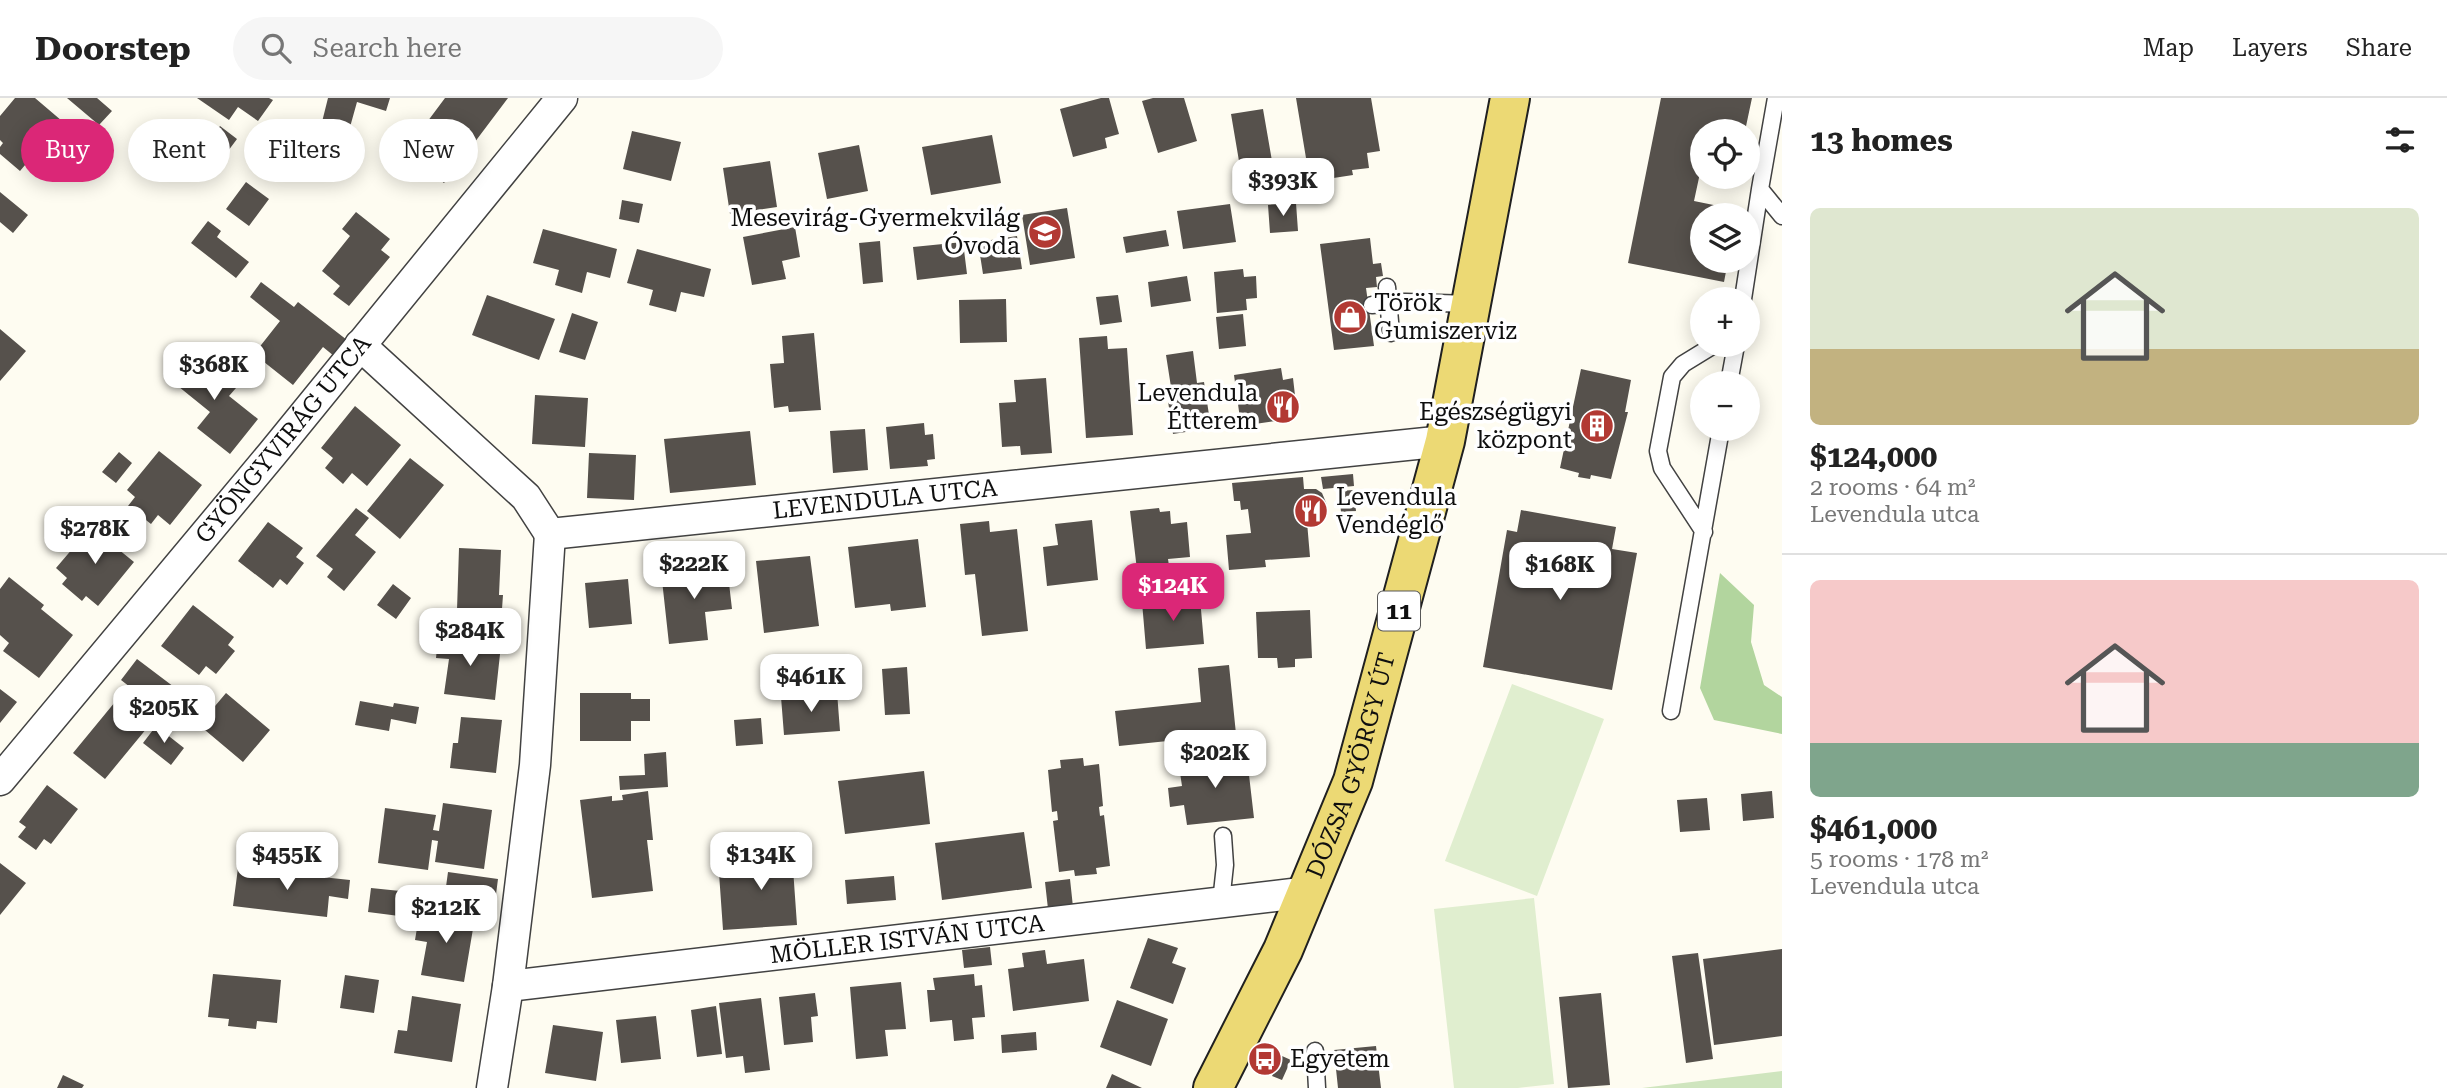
<!DOCTYPE html>
<html lang="en">
<head>
<meta charset="utf-8">
<style>
	body { margin:0; font-family:"Roboto Serif",serif; background:#f6f6f6; color:#222; height:100vh; display:flex; flex-direction:column; font-size:26px; white-space:nowrap }
	* { box-sizing:border-box; margin:0 }
	p { font-size:23px; color:#767676 }
	.icon { flex:none; width:38px; height:38px; fill:none; stroke:currentColor; stroke-width:2; stroke-linecap:round; stroke-linejoin:round }
	.map { position:relative; flex:1; overflow:hidden }
	.sheet { display:flex; flex-direction:column; background:#fff; width:665px }
	.sheet>* { flex:none }
	.banner { position:absolute; left:21px; top:21px; width:665px; height:63px; display:flex; gap:14px }
	.controls { position:absolute; left:1690px; top:21px; display:grid; gap:14px }
	.controls a { display:grid; place-items:center; width:70px; height:70px; border-radius:50%; background:#fff; box-shadow:0 4px 18px #0003; font-size:35px }
	.price { position:absolute; translate:-50% -60px; padding:0 16px; border-radius:14px; background:#fff; color:#222; font-size:23px; line-height:46px; filter:drop-shadow(0 2px 4px #0008) }
	.price::after { content:''; position:absolute; left:50%; top:42px; width:21px; height:16px; margin-left:-10px; background:inherit; clip-path:polygon(0 0,100% 0,50% 100%) }
	.price.current { background:#db2777; color:#fff }
	ul { padding:0; list-style:none }
	li { display:grid; align-content:center; gap:14px; height:371px; padding:0 28px }
	li+li { border-top:2px solid #e0e0e0 }
	li span { display:grid; place-items:center; height:217px; border-radius:10px; color:#555 }
	li>.icon { margin-inline-start:auto }
	span .icon { width:126px; height:126px; fill:#fffc; stroke-width:1 }
	li b { font-size:30px }
	h2 { display:flex; justify-content:space-between; align-items:center; height:84px; padding:0 28px; font-size:30px }
	.chip { padding:0 24px; border-radius:32px; background:#fff; box-shadow:0 4px 18px #0003; font-size:24px; line-height:63px }
	.chip.current { background:#db2777; color:#fff }
	header { display:flex; align-items:center; gap:42px; box-sizing:border-box; height:98px; padding:0 35px; background:#fff; border-bottom:2px solid #e0e0e0 }
	header strong { font-size:33px }
	nav { display:flex; gap:38px; margin-inline-start:auto; font-size:24px }
	.search { width:490px; height:63px; background:#f6f6f6; display:flex; align-items:center; gap:18px; box-sizing:border-box; padding:0 24px; border-radius:38px; color:#767676; font-size:26px }
	main { display:flex; flex:1; min-height:0 }
	.map>svg:first-child { display:block }
	.green { fill:#cfe5be }
	.forest { fill:#b2d59e }
	.pitch { fill:#e0eecf }
	.building { fill:#56514c }
	.lines { fill:none; stroke-linecap:round; stroke-linejoin:round }
	.lane-casing { stroke:#424242; stroke-width:19 }
	.street-casing { stroke:#424242; stroke-width:33 }
	.primary-casing { stroke:#202020; stroke-width:42 }
	.lane { stroke:#fff; stroke-width:16 }
	.street { stroke:#fff; stroke-width:30 }
	.primary { stroke:#ecd974; stroke-width:38 }
	.labels { text-anchor:middle; dominant-baseline:central; stroke-width:7; stroke-linejoin:round; paint-order:stroke }
	.shield { fill:#fff; stroke:#575757; stroke-width:2 }
	.shield-label { font-size:23px; font-weight:bold; fill:#0f0f0f }
	.poi-label { font-size:24px; fill:#0f0f0f; stroke:#fff; text-anchor:end }
	.street-label { font-size:24px; fill:#0f0f0f; stroke:#fff }
</style>
</head>
<body>
<header>
<strong>Doorstep</strong>
<div class="search"><svg class="icon" aria-label="search" viewBox="0 0 24 24"><circle cx="10" cy="10" r="6"/><path d="M15 15l6 6"/></svg>Search here</div>
<nav><a>Map</a><a>Layers</a><a>Share</a></nav>
</header>
<main>
<div class="map">
<svg width="1782" height="990" viewBox="0 0 1782 990">
	<rect width="100%" height="100%" fill="#fefcf1"/>
	<!-- green -->
	<path class="green" d="M1782 973V990H1642Z"/>
	<!-- forest -->
	<path class="forest" d="M1720 475 1754 507 1751 544 1764 587 1782 599V636L1714 622 1700 590Z"/>
	<!-- pitch -->
	<path class="pitch" d="M1512 586 1604 621 1537 798 1445 763Z
		M1534 800 1554 986 1518 990H1454L1434 811Z"/>
	<!-- building -->
	<path class="building" d="M15 0H35L62 23 20 73 0 56V49L3 45 0 42V18Z
		M67 0H97L112 13 99 27Z
		M197 0H269L273 2 258 23 238 9 229 22Z
		M328 0H390L386 13 357 4 345 47 318 40Z
		M445 0H508L444 85 404 55Z
		M1101 0H1109L1119 36 1105 40 1107 50 1073 59 1060 11Z
		M1153 0H1184L1197 43 1158 55 1142 3Z
		M1296 0H1371L1380 53 1367 55 1369 70 1352 72 1353 77 1327 81 1326 75 1309 78Z
		M1661 0H1752L1745 33H1703V61L1694 103 1738 112 1737 117H1703V163H1728L1724 184 1628 165Z
		M1263 11 1272 63 1240 69 1231 16Z
		M220 28 237 41 228 53 211 40Z
		M632 33 681 44 671 83 623 71Z
		M992 37 1001 85 931 97 922 49Z
		M859 47 868 93 827 101 818 55Z
		M770 63 777 109 730 116 723 70Z
		M246 84 269 101 249 128 226 111Z
		M0 94 28 117 13 135 0 124Z
		M622 102 643 106 639 125 619 121Z
		M1296 105 1298 133 1270 135 1268 107Z
		M1230 106 1236 144 1183 151 1177 113Z
		M1067 110 1075 160 1030 167 1022 117Z
		M356 114 390 141 381 152 390 159 349 208 333 196 340 188 322 173 350 138 342 131Z
		M208 123 221 133 217 139 249 164 236 180 191 145Z
		M795 129 800 159 782 163 786 181 752 187 743 139Z
		M543 131 617 151 610 180 587 174 582 195 555 187 559 172 533 165Z
		M1166 132 1169 148 1126 155 1123 139Z
		M1017 138 1022 171 983 176 978 144Z
		M1370 140 1373 166 1381 165 1383 178 1376 179 1377 189 1366 190 1374 248 1334 252 1320 146Z
		M880 143 883 184 863 186 859 145Z
		M963 144 967 176 917 182 913 149Z
		M637 151 711 171 704 199 681 194 676 214 649 207 653 192 627 185Z
		M1243 171 1244 179 1256 178 1257 200 1246 201 1247 212 1217 215 1214 174Z
		M1187 178 1191 203 1151 209 1148 184Z
		M261 184 294 209 298 204 347 242 334 258 323 249 293 287 254 256 280 223 250 199Z
		M487 197 555 221 539 262 472 237Z
		M1118 197 1122 224 1100 227 1096 199Z
		M1006 201 1007 244 960 245 959 202Z
		M572 215 598 224 585 262 559 254Z
		M1243 216 1246 248 1219 251 1216 219Z
		M0 231 26 253 0 283Z
		M814 235 821 312 789 314 788 308 774 310 770 266 784 265 782 238Z
		M1107 238 1108 251 1127 250 1133 337 1086 340 1079 240Z
		M191 252 236 290 229 298 258 321 230 356 197 330 210 314 168 280Z
		M1193 253 1197 285 1204 284 1211 330 1173 336 1166 290 1171 289 1166 257Z
		M1281 270 1283 282 1293 280 1296 306 1288 307 1290 321 1241 328 1234 277Z
		M1581 271 1631 282 1625 314H1628L1611 381 1591 377 1590 381 1578 379 1579 375 1560 370Z
		M1046 280 1052 355 1021 357 1020 348 1002 349 999 305 1016 304 1014 282Z
		M535 297 588 300 585 349 532 346Z
		M355 308 401 347 367 388 352 375 343 386 325 370 333 360 321 350Z
		M924 325 925 337 933 336 935 361 927 362 928 368 890 371 886 329Z
		M865 331 868 372 833 375 830 333Z
		M750 333 756 387 670 395 664 341Z
		M159 353 202 387 170 427 158 417 151 426 128 408 135 399 127 392Z
		M119 354 132 365 116 385 102 374Z
		M589 355 636 357 634 402 587 400Z
		M410 360 444 387 400 441 367 413Z
		M1353 376 1354 388 1323 391 1321 379Z
		M1303 379 1304 391H1316L1322 395 1327 407V413L1320 422 1307 424 1310 459 1265 462 1266 469 1229 472 1226 437 1251 435 1248 411 1241 412 1240 403H1234L1232 385Z
		M1354 392 1356 413 1341 414 1339 393Z
		M356 410 369 420 355 437 376 454 344 493 327 479 333 471 316 458Z
		M1159 410 1160 414 1170 413 1171 426 1187 424 1190 459 1168 461 1169 468 1137 472 1130 413Z
		M1521 412 1616 429 1612 451 1637 455 1612 592 1483 569 1507 432 1517 434Z
		M1092 422 1098 482 1047 488 1043 449 1058 447 1055 426Z
		M989 423 990 434 1017 431 1028 533 982 538 975 476 965 477 960 426Z
		M268 424 303 450 296 459 304 465 287 487 280 481 273 490 238 463Z
		M91 429 103 439 109 432 123 445 118 451 134 464 98 508 86 498 82 503 62 486 67 480 56 470Z
		M918 441 926 509 891 513 890 506 855 510 848 449Z
		M459 450 501 452 499 497H503L502 511H494V529L471 528V513L457 512Z
		M810 458 819 528 764 535 756 463Z
		M727 468 732 511 705 514 708 542 669 546 661 473Z
		M9 479 44 507 41 511 73 537 39 580 3 553 9 545 0 537V491Z
		M628 481 632 526 589 530 585 485Z
		M393 486 411 500 396 521 377 507Z
		M1200 500 1204 546 1146 551 1142 504Z
		M193 507 234 539 228 547 235 553 216 576 206 568 199 577 161 548Z
		M1310 512 1312 560 1295 561V569L1278 570 1277 560H1258L1256 514Z
		M438 540 501 547 495 602 444 596 449 561 436 560Z
		M137 561 178 592 161 613 121 582Z
		M1229 567 1236 636 1119 648 1115 613 1201 604 1198 570Z
		M907 569 910 616 885 617 882 571Z
		M0 591 17 604 0 625Z
		M837 594 840 633 784 637 781 599Z
		M226 595 270 632 243 664 199 627Z
		M580 595H631V601H650V623H631V643H580Z
		M360 603 393 609 394 605 419 609 416 626 391 621 389 633 355 627Z
		M115 604 147 630 105 681 73 655Z
		M461 619 502 622 496 675 450 670 453 645H458Z
		M761 620 763 646 736 648 734 622Z
		M156 628 184 650 171 667 143 645Z
		M1246 651 1254 720 1187 727 1184 707 1170 709 1168 690 1182 688 1179 668 1207 665 1208 671 1215 670 1213 655Z
		M666 654 668 689 620 692 619 678 645 677 644 656Z
		M1083 660 1084 668 1099 666 1103 708 1099 709 1100 718 1104 717 1110 768 1096 770 1097 776 1075 778 1074 772 1059 774 1053 723 1058 722 1057 713 1052 714 1048 672 1061 670 1060 662Z
		M924 673 930 726 845 736 838 683Z
		M47 687 78 711 51 746 44 741 36 752 18 739 26 729 19 724Z
		M648 693 653 742H647L653 793 592 800 580 702 612 698V703L623 702 622 697Z
		M1772 693 1774 720 1743 723 1741 696Z
		M1707 700 1710 732 1680 734 1677 702Z
		M443 705 492 712 484 771 435 764 438 743 432 742 428 772 378 765 385 710 436 717 433 732 439 733Z
		M1024 734 1032 790 942 802 935 745Z
		M791 742 797 827 723 832 719 775 765 771 763 744Z
		M0 765 26 785 0 817Z
		M238 770 350 782 348 801 329 798 327 819 233 808Z
		M448 774 498 781 495 804 445 796Z
		M894 778 896 802 847 806 845 782Z
		M1070 781 1073 809 1048 811 1045 784Z
		M371 790 410 794 407 819 368 814Z
		M432 812 475 819 464 884 421 877 427 844 415 842 418 824 430 826Z
		M1148 840 1178 850 1172 865 1186 870 1173 906 1130 890Z
		M990 849 992 867 964 870 962 852Z
		M1782 851V938L1714 947 1703 861Z
		M1045 852 1047 866 1084 861 1089 903 1013 913 1008 871 1024 869 1022 855Z
		M1698 855 1713 961 1686 965 1672 858Z
		M213 876 281 882 277 925 257 923 256 931 228 928 229 921 208 919Z
		M974 876 975 888 982 887 985 919 972 920 974 941 954 943 952 922 930 924 927 892H935L933 880Z
		M345 877 379 882 374 915 340 910Z
		M901 884 906 931 885 932 888 958 856 961 850 889Z
		M815 895 818 918 811 919 813 944 784 947 779 899Z
		M1601 895 1610 987 1568 990 1559 899Z
		M412 898 461 906 452 964 394 955 398 932 407 933Z
		M761 900 770 972 745 975 743 958 726 960 719 905Z
		M1117 902 1168 921 1151 968 1100 949Z
		M716 908 722 956 697 959 691 912Z
		M656 918 661 961 621 965 616 922Z
		M553 927 603 934 596 983 545 975Z
		M1036 934 1037 952 1002 955 1001 937Z
		M1376 948 1381 990H1338L1334 952Z
		M1282 958 1291 962 1282 982 1272 978Z
		M1112 976 1142 990H1106Z
		M63 977 84 987 82 990H57Z"/>
	<g class="lines">
		<!-- lane casing -->
		<g class="lane-casing">
			<path id="lane" d="M1776 0 1760 91 1782 118
				M1387 189 1391 235
				M1743 201 1760 91
				M1372 207 1405 204 1471 206
				M1729 285 1736 247
				M1704 434 1662 370 1658 353 1672 279 1683 266 1714 247
				M1671 613 1721 331
				M1221 804 1225 767 1223 738
				M1315 953 1317 990"/>
		</g>
		<!-- street casing -->
		<g class="street-casing">
			<g id="street">
				<path id="s1" d="M360 247 526 399 550 436 1445 343"/>
				<path id="s2" d="M0 682 272 356 562 0"/>
				<path id="s3" d="M508 888 1309 794"/>
				<path d="M492 990 508 888 535 667 550 436"/>
			</g>
		</g>
		<!-- primary casing -->
		<g class="primary-casing">
			<g id="primary">
				<path id="s4" d="M1213 990 1283 852 1353 683 1445 343 1510 0"/>
			</g>
		</g>
		<!-- lane -->
		<use href="#lane" class="lane"/>
		<!-- street -->
		<use href="#street" class="street"/>
		<!-- primary -->
		<use href="#primary" class="primary"/>
	</g>
	<!-- icons -->
	<defs>
		<g id="school-disc" transform="scale(1.75)"><circle r="9.5" fill="#b23933" stroke="#fff"/><path d="M0-5L7-2L0 1L-7-2ZM-4 1L0 2.5L4 1V4Q0 6-4 4Z" fill="#fff"/></g>
		<g id="shop-disc" transform="scale(1.75)"><circle r="9.5" fill="#b23933" stroke="#fff"/><path d="M-5-2.5h2.3a2.7 3.5 0 0 1 5.4 0H5L5.5 6h-11ZM-1.5-2.5h3a1.5 2.3 0 0 0-3 0Z" fill="#fff"/></g>
		<g id="restaurant-disc" transform="scale(1.75)"><circle r="9.5" fill="#b23933" stroke="#fff"/><path d="M-5-6h1v4h1v-4h1v4h1v-4h1v5L-1.5 .5V6h-2V.5L-5-1ZM5-6V6H3V1.5H1.5Q1.5-4 5-6Z" fill="#fff"/></g>
		<g id="building-disc" transform="scale(1.75)"><circle r="9.5" fill="#b23933" stroke="#fff"/><path d="M-4-6H4V6H1V3H-1V6H-4ZM-2.5-4.3h1.7v1.8h-1.7ZM.8-4.3h1.7v1.8H.8ZM-2.5-1h1.7V.8h-1.7ZM.8-1h1.7V.8H.8Z" fill="#fff"/></g>
		<g id="bus-disc" transform="scale(1.75)"><circle r="9.5" fill="#b23933" stroke="#fff"/><path d="M-5-6H5V4H4V6H2V4H-2V6H-4V4H-5ZM-3.5-4V0h7V-4ZM-3.5 1.2v1.5H-2V1.2ZM2 1.2v1.5H3.5V1.2Z" fill="#fff"/></g>
	</defs>
	<g fill-rule="evenodd">
		<use href="#school-disc" x="1045" y="134"/>
		<use href="#shop-disc" x="1350" y="219"/>
		<use href="#restaurant-disc" x="1283" y="309"/>
		<use href="#building-disc" x="1597" y="328"/>
		<use href="#restaurant-disc" x="1311" y="413"/>
		<use href="#bus-disc" x="1265" y="961"/>
	</g>
	<g class="labels">
		<!-- shield labels -->
		<rect class="shield" x="1378" y="493.5" width="42" height="39" rx="5"/>
		<g class="shield-label">
			<text x="1399" y="513">11</text>
		</g>
		<!-- poi labels -->
		<g class="poi-label">
			<text x="1020" y="120">Mesevirág-Gyermekvilág<tspan x="1020" dy="28">Óvoda</tspan></text>
			<text x="1374" y="205" text-anchor="start">Török<tspan x="1374" dy="28">Gumiszerviz</tspan></text>
			<text x="1258" y="295">Levendula<tspan x="1258" dy="28">Étterem</tspan></text>
			<text x="1572" y="314">Egészségügyi<tspan x="1572" dy="28">központ</tspan></text>
			<text x="1336" y="399" text-anchor="start">Levendula<tspan x="1336" dy="28">Vendéglő</tspan></text>
			<text x="1290" y="961" text-anchor="start">Egyetem</text>
		</g>
		<!-- street labels -->
		<g class="street-label">
			<text stroke="none"><textPath href="#s2" startOffset="443">GYÖNGYVIRÁG UTCA</textPath></text>
			<text stroke="none"><textPath href="#s1" startOffset="606">LEVENDULA UTCA</textPath></text>
			<text stroke="none"><textPath href="#s4" startOffset="352">DÓZSA GYÖRGY ÚT</textPath></text>
			<text stroke="none"><textPath href="#s3" startOffset="402">MÖLLER ISTVÁN UTCA</textPath></text>
		</g>
	</g>
</svg>
<div class="controls">
<a><svg class="icon" aria-label="locate" viewBox="0 0 24 24"><circle cx="12" cy="12" r="6"/><path d="M12 2v4M12 18v4M2 12h4M18 12h4"/></svg></a>
<a><svg class="icon" aria-label="layers" viewBox="0 0 24 24"><path d="M12 4l9 5-9 5-9-5zM3 14l9 5 9-5"/></svg></a>
<a>+</a>
<a>−</a>
</div>
<b class="price" style="left:1283px;top:120px">$393K</b>
<b class="price" style="left:214px;top:304px">$368K</b>
<b class="price" style="left:95px;top:468px">$278K</b>
<b class="price" style="left:694px;top:503px">$222K</b>
<b class="price" style="left:1560px;top:504px">$168K</b>
<b class="price current" style="left:1173px;top:525px">$124K</b>
<b class="price" style="left:470px;top:570px">$284K</b>
<b class="price" style="left:811px;top:616px">$461K</b>
<b class="price" style="left:164px;top:647px">$205K</b>
<b class="price" style="left:1215px;top:692px">$202K</b>
<b class="price" style="left:287px;top:794px">$455K</b>
<b class="price" style="left:761px;top:794px">$134K</b>
<b class="price" style="left:446px;top:847px">$212K</b>
<div class="banner">
<a class="chip current">Buy</a>
<a class="chip">Rent</a>
<a class="chip">Filters</a>
<a class="chip">New</a>
</div>
</div>
<section class="sheet">
<h2>13 homes<svg class="icon" aria-label="filters" viewBox="0 0 24 24"><path d="M4 7h16M4 17h16"/><circle cx="9" cy="7" r="2"/><circle cx="15" cy="17" r="2"/></svg></h2>
<ul>
<li><span style="background:linear-gradient(#dfe7d0 65%,#c2b280 0)"><svg class="icon" aria-label="home" viewBox="0 0 24 24"><path d="M3 11l9-7 9 7M6 9v11h12V9"/></svg></span><div><b>$124,000</b><p>2 rooms · 64 m²</p><p>Levendula utca</p></div></li>
<li><span style="background:linear-gradient(#f6c9c9 75%,#7fa58c 0)"><svg class="icon" aria-label="home" viewBox="0 0 24 24"><path d="M3 11l9-7 9 7M6 9v11h12V9"/></svg></span><div><b>$461,000</b><p>5 rooms · 178 m²</p><p>Levendula utca</p></div></li>
</ul>
</section>
</main>
</body>
</html>
